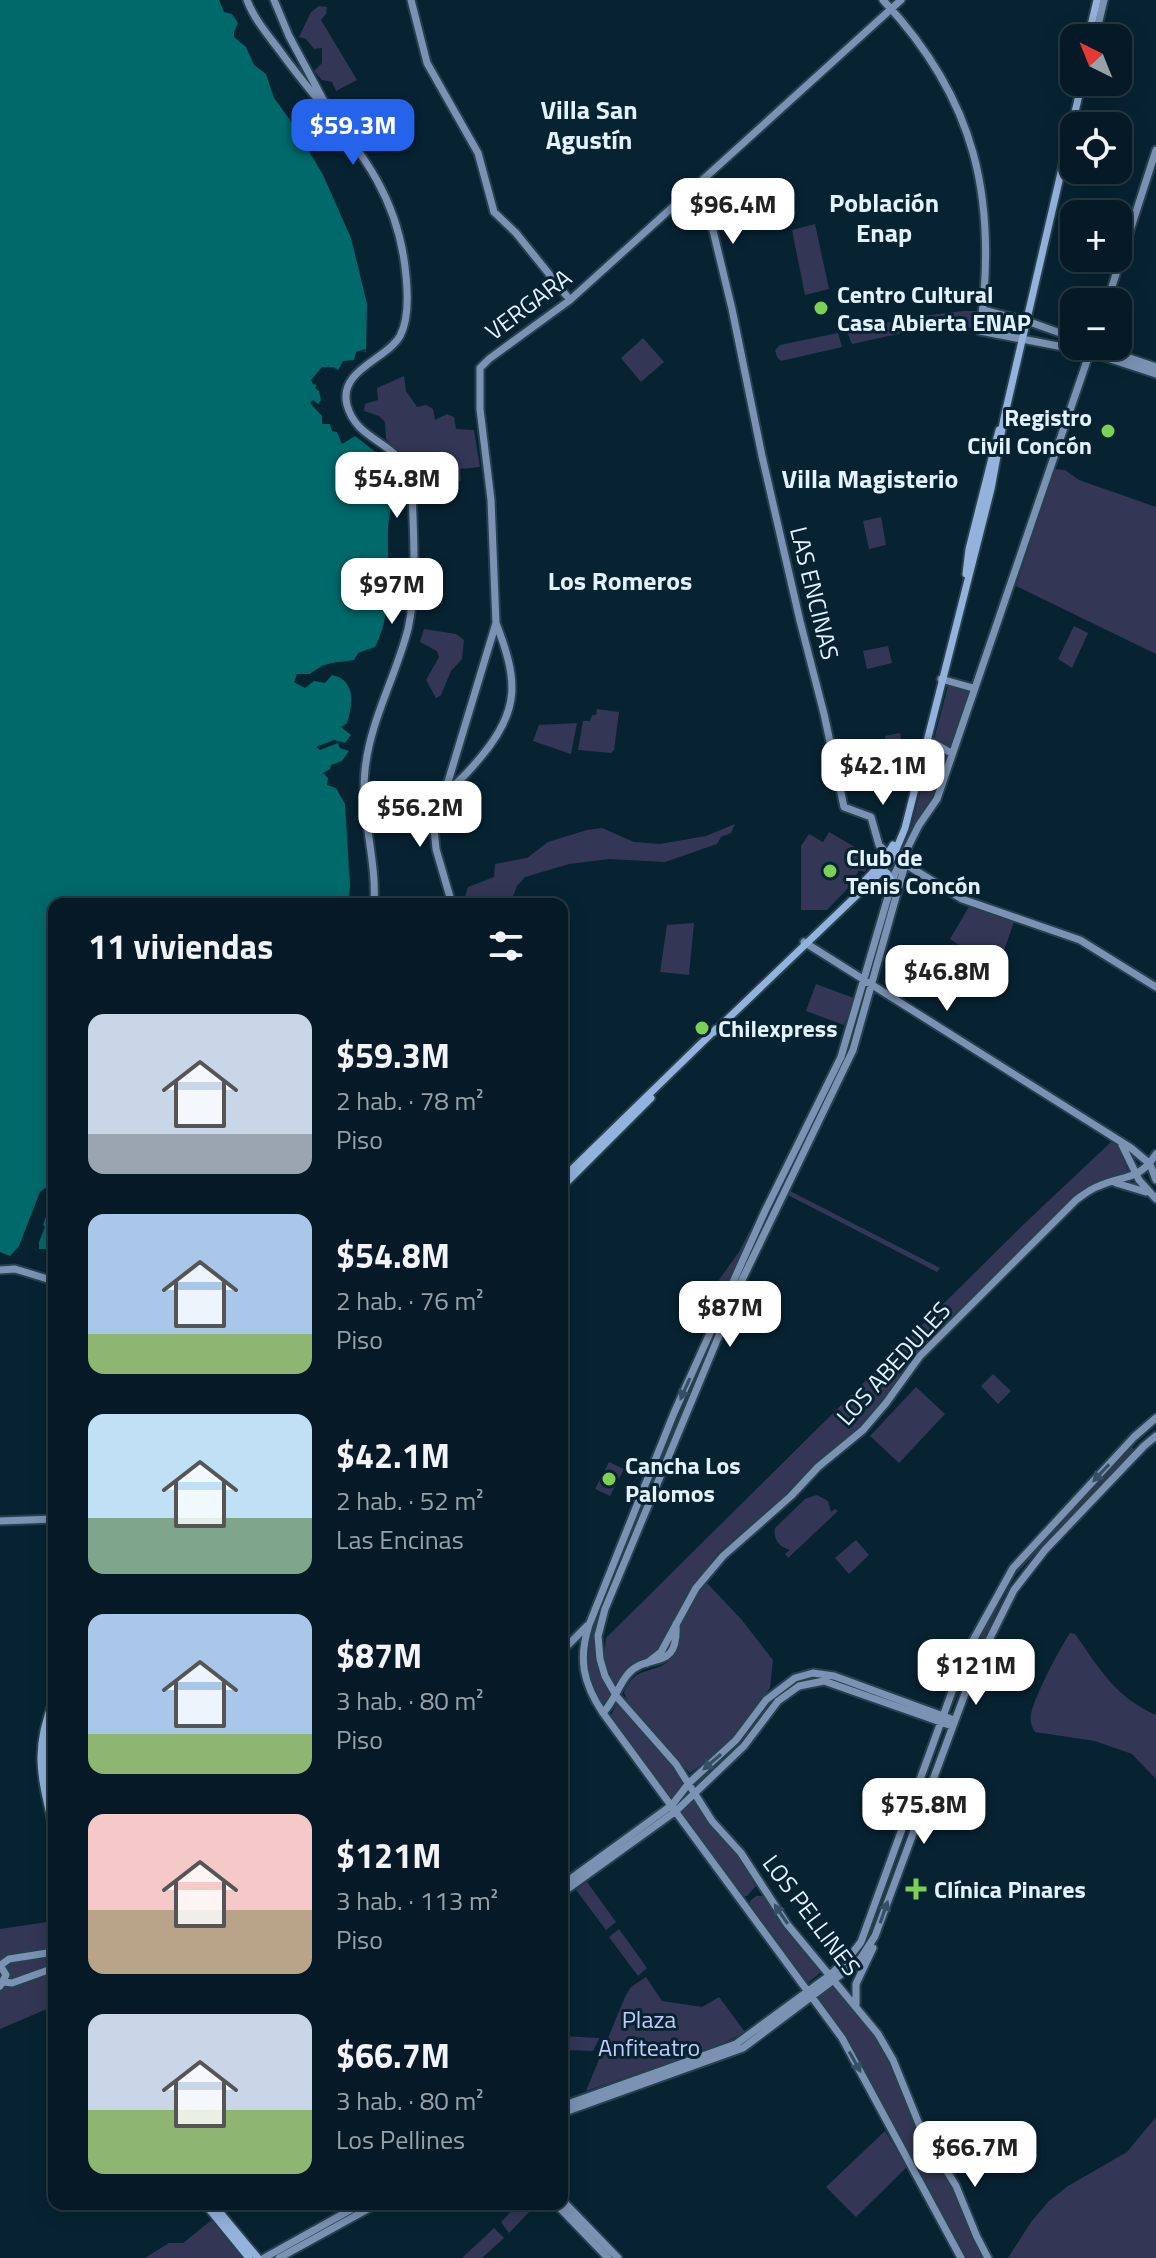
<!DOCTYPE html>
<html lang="es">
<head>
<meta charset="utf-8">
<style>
	body { margin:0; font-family:"Titillium Web",sans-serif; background:#0e232e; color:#f1f3f6; height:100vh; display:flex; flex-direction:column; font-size:30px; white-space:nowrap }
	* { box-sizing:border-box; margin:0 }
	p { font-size:26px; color:#97a1a7 }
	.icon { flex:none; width:44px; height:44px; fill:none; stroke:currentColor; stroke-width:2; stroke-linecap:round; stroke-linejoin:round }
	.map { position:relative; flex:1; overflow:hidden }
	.drawer { position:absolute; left:48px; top:898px; width:520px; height:1312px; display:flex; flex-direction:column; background:#051a26; border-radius:16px; box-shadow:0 4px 20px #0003,0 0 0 2px #263843 }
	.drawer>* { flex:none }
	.needle { width:52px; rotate:317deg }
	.buttons { position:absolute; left:1060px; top:24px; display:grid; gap:16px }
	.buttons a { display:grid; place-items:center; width:72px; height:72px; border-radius:16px; background:#051a26; box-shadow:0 4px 20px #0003,0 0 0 2px #263843; font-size:40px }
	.price { position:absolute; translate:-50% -68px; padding:0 18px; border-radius:16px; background:#fff; color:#222; font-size:26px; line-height:52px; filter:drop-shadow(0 2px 4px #0008) }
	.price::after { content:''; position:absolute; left:50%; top:48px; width:24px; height:18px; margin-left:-12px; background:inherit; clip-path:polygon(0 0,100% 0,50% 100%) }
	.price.selected { background:#2563eb; color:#fff }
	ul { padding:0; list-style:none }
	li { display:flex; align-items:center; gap:24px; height:200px; padding:0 40px }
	li span { display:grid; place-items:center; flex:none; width:224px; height:160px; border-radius:16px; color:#555 }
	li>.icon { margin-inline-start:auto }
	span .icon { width:96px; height:96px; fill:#fffc; stroke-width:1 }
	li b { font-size:34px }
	h2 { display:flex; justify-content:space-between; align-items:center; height:96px; padding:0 40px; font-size:34px }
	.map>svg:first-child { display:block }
	.green { fill:#333755 }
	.water { fill:#00696a }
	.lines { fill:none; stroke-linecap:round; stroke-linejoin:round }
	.secondary-casing { stroke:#26404f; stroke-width:11 }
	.primary-casing { stroke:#26404f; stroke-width:11 }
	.secondary { stroke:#7b92b2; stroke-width:7 }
	.primary { stroke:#94b2dc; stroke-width:7 }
	.oneway { fill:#354f65 }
	.poi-dot { fill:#7cd155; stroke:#072332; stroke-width:3 }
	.labels { text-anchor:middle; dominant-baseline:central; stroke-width:6; stroke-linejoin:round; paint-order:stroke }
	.poi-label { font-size:24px; font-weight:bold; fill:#e3f3fe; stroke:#072332; text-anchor:start }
	.street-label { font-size:24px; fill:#e3f3fe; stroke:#072332 }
	.park-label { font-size:24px; fill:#c2caf9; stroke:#072332 }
	.neighbourhood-label { font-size:26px; font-weight:bold; fill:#e3f3fe; stroke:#072332 }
</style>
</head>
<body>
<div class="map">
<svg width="1156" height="2258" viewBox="0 0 1156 2258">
	<rect width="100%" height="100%" fill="#072332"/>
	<!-- green -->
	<path class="green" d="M319 6 327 7 326 14 321 20 357 80 336 91 332 82 322 80 314 71 322 63V48L314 49 306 39 299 37 311 12Z
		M815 224 829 289 805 295 792 230Z
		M963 311H979L976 328 931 327 916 331 911 320 914 317Z
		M991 313 1021 321 1018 336 986 329 984 318Z
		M899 320 905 328 902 333 852 344 848 334 851 330Z
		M838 333 842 347 781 361 777 357 775 350 780 345Z
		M643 338 664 362 641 382 621 358Z
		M404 376 406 391 417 407 426 405 433 409 435 420 447 414 454 417 456 429 474 430 480 467 460 469 461 481 445 484 433 476 428 466 413 467 386 439 385 422 379 416 364 411 365 404 378 400 377 388Z
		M1054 469 1065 470 1079 480 1156 507V654L1016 586Z
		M881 517 886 545 869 549 863 521Z
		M1074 626 1088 633 1072 668 1058 659Z
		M424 629 456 634 464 640 462 659 451 671 441 695 436 698 426 680 439 657 437 651 420 642Z
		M888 646 892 663 867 669 863 651Z
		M951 684 969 690 933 801 915 828 892 873 887 870 903 847 911 827 948 686Z
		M597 709 619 712 614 750 611 753 578 750 583 721H590L592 715H596Z
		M577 723 571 754 533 741 539 725Z
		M900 733 904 751 899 753 902 767 893 769 885 736Z
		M735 824 731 833 721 837 717 844 665 862 609 859 569 864 525 877 517 886 510 904H475L474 900 465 897 468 887 494 877 495 864 527 858 548 842 587 830 602 828 634 842 660 844 706 836Z
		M829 832 872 857 865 872 859 870 850 886 827 910H801V846L809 834 823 842Z
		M970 905 1014 922 997 970 950 939Z
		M694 923 689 975 660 972 667 925Z
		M816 984 854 998 844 1025 806 1011Z
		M865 985 868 988 846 1060 741 1277 650 1491 648 1488 739 1277 844 1058Z
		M1111 1142 1116 1143 1128 1171 1123 1176 1075 1199 1058 1213 918 1354 884 1402 861 1428 813 1468 779 1503 718 1553 686 1596 658 1653 638 1665 617 1693 604 1657 606 1638 1024 1224Z
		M790 1191 940 1268 937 1272 788 1195Z
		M756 1226 722 1298 711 1291 739 1252 749 1232Z
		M993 1374 1011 1391 998 1404 981 1386Z
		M916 1387 945 1414 899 1463 870 1436Z
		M1132 1447 1134 1449 1016 1574 1015 1571Z
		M609 1462 624 1469 610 1496 595 1489Z
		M647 1491 649 1494 597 1624C594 1650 621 1684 606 1706H602L587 1674 591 1626Z
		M817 1495 828 1501 831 1512 835 1509 838 1511 788 1558 785 1554 790 1550C779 1547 773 1540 775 1528L805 1499Z
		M856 1540 869 1555 849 1574 835 1558Z
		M705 1581 741 1619 773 1660 770 1688 723 1748 690 1773C672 1753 631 1718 624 1692 636 1662 658 1677 673 1656 680 1647 677 1636 680 1626 683 1611 696 1593 705 1581Z
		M1006 1585 1008 1587 950 1711 969 1655Z
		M1070 1633 1075 1634C1100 1669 1115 1697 1156 1715V1779L1132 1754 1095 1741 1035 1732C1031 1726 1030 1721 1031 1714 1035 1695 1059 1650 1070 1633Z
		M616 1705 622 1706 675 1767 733 1848 756 1886 747 1896H742L610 1717Z
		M587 1882 616 1922 606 1930 576 1890Z
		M756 1896H763L822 1971 808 1983 750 1907V1901Z
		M54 1921V2006L0 2029V1929Z
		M619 1929 647 1968 638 1976 609 1937Z
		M646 1977 662 2001 702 2007 719 1997 745 2032 718 2046 586 2091 625 1997 631 1987Z
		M833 1985 861 2014 886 2053 918 2129 961 2204 984 2258H965L855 2056 816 1998Z
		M562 2036 599 2038V2039L593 2051 562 2050Z
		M1156 2117V2258H1008L1031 2222 1049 2201 1068 2186 1127 2152Z
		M885 2131 907 2167 856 2217 826 2187Z
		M518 2204H537L509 2233 501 2222Z
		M213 2219 244 2258H145L169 2243H183Z
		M494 2228 504 2238 482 2258H462Z"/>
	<!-- water -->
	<path class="water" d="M0 0H219L224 12 232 14 238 23 234 32V37L246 47 254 65 266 74 274 98 293 124 323 175 351 238 367 304 366 354 365 349 356 352 354 360 343 361 338 370 333 367H322L311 380 313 384 317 385 315 388 319 391 321 400 318 404 313 400 310 403 322 416V424H330L332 431 337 432 342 444 355 436 388 462 398 473C395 492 389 511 388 529 387 570 394 609 375 647L358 653 354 660C336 663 325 661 310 674H297L294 682 305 688 314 681 325 683 332 675C356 680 353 704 347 723L341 727 351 735 345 743 334 740 316 747 320 750 338 743 340 748 349 751 342 761 331 765 330 769 323 773 328 778 327 785 336 788 345 804 350 886 348 904H54V1186L49 1185 40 1192 19 1246 10 1256 0 1252Z
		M54 1196V1249H39V1242L45 1227 43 1225Z"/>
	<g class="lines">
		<!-- secondary casing -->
		<g class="secondary-casing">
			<path id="secondary" d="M247 0C254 19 268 35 280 51 335 128 397 173 406 276 408 295 409 319 400 336 386 360 338 370 347 405 358 446 405 439 412 488 413 534 418 584 408 629 396 676 370 721 365 770 360 814 377 859 374 904
				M274 0 289 36 326 105
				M411 0 427 63 478 153 494 212 516 233 570 300
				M883 0C976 99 998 199 980 331L1089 352 1156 374
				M1095 38 1104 0
				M701 181 732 309 762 456 800 621 824 714 844 807 871 817 879 845 888 854
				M1107 302 1156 150
				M983 310 1027 321 1074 338
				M1094 346 1156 367
				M941 679 973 688
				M927 745 934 743 951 753
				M443 793C458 784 469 771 480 758 521 710 518 680 496 623
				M908 854 853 1050 742 1280 605 1609 598 1636 600 1659 605 1676 617 1697 676 1764 712 1821 741 1853 787 1924 878 2034 893 2060 921 2129 956 2186 977 2237 988 2258
				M905 864 962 899 1080 940 1156 987
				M452 904 436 849 434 828 496 623 491 500 480 409V368L489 359 570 300 901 0
				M804 942 1131 1148 1150 1164 1156 1180
				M1122 1145 1139 1180 1156 1199
				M1116 1183 1146 1192
				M0 1270 15 1269 54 1281
				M0 1521 54 1519
				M562 1651 587 1626
				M647 1663 661 1652 696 1588 723 1556 791 1496 818 1467 863 1430 886 1403 920 1356 1076 1200C1083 1195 1090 1189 1099 1186 1124 1175 1139 1181 1156 1154
				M603 1713C615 1700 618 1686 628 1674 648 1651 679 1673 676 1624
				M562 1885 672 1805 689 1783 736 1740 766 1700 795 1678 813 1673 834 1676 954 1720
				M562 1893 676 1811 744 1746 778 1701 799 1686 824 1681 952 1726
				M0 1965 6 1975 0 1986
				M1 1965 9 1959 54 1952
				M4 1982 12 1983 54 1968
				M856 2004V1984L873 1948
				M562 2106 736 2044 830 1975 851 1955 861 1942 966 1653 1013 1568 1134 1437 1156 1418
				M562 2113 743 2048 859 1961 875 1936 973 1672 1014 1590 1045 1550 1144 1446 1156 1436
				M562 2200 618 2258
				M556 2204 608 2258
				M264 2258 361 2204
				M279 2258 377 2204
				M961 2258 842 2038 603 1713C583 1683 578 1659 589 1625L674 1413 765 1211 841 1057 895 873 919 825 937 799 1092 346"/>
		</g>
		<!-- primary casing -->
		<g class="primary-casing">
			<path id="primary" d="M1088 38 1097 0
				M966 574 969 549 999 430
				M880 873H887L892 882
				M855 891 882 863 893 845
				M714 1032 880 873 893 857 905 828 991 489 1004 418 1082 82
				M562 1179 716 1029
				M562 1187 651 1098
				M54 1699C32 1752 42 1779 54 1832
				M45 1737 46 1762 54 1800
				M205 2204 249 2258
				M213 2204 258 2258"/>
		</g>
		<!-- secondary -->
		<use href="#secondary" class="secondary"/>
		<!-- primary -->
		<use href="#primary" class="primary"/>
	</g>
	<!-- one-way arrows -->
	<defs><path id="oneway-solid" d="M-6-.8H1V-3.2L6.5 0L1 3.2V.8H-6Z" transform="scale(2)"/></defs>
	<g class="oneway">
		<use href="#oneway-solid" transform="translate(685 1389) rotate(114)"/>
		<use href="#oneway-solid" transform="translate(1101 1473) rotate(133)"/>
		<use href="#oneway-solid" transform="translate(712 1762) rotate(139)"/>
		<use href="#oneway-solid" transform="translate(884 1912) rotate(-71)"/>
		<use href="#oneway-solid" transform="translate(781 1914) rotate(-124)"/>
		<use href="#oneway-solid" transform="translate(855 2062) rotate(61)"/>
	</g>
	<!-- markers -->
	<g class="poi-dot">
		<circle cx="821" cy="308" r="8"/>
		<circle cx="1108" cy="431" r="8"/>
		<circle cx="830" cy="871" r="8"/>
		<circle cx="702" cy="1028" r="8"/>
		<circle cx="609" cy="1479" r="8"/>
		<path d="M912 1877h8v8h8v8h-8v8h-8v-8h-8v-8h8z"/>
	</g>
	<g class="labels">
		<!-- poi labels -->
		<g class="poi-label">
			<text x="837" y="294">Centro Cultural<tspan x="837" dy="28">Casa Abierta ENAP</tspan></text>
			<text x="1092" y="417" text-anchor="end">Registro<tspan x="1092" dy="28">Civil Concón</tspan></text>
			<text x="846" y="857">Club de<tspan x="846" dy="28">Tenis Concón</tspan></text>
			<text x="718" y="1028">Chilexpress</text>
			<text x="625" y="1465">Cancha Los<tspan x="625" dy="28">Palomos</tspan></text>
			<text x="934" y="1889">Clínica Pinares</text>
		</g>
		<!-- street labels -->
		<g class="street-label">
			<text transform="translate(528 304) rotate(-37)">VERGARA</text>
			<text transform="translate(815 593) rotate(76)">LAS ENCINAS</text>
			<text transform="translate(893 1363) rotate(-48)">LOS ABEDULES</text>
			<text transform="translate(812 1915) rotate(53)">LOS PELLINES</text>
		</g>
		<!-- park labels -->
		<g class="park-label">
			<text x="649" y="2019">Plaza<tspan x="649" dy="28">Anfiteatro</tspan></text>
		</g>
		<!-- neighbourhood labels -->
		<g class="neighbourhood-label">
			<text x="589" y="109">Villa San<tspan x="589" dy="30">Agustín</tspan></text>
			<text x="884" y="202">Población<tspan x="884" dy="30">Enap</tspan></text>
			<text x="870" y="478">Villa Magisterio</text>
			<text x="620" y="580">Los Romeros</text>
		</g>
	</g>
</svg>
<div class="buttons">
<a><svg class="needle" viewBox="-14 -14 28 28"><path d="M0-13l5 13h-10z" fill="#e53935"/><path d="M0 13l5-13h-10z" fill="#97a1a7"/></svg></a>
<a><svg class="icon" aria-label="locate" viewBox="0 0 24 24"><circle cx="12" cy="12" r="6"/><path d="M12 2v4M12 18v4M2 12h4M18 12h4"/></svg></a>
<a>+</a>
<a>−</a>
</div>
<b class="price selected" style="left:353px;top:167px">$59.3M</b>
<b class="price" style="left:733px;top:246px">$96.4M</b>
<b class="price" style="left:397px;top:520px">$54.8M</b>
<b class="price" style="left:392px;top:626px">$97M</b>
<b class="price" style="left:883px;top:807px">$42.1M</b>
<b class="price" style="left:420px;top:849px">$56.2M</b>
<b class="price" style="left:947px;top:1013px">$46.8M</b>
<b class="price" style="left:730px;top:1349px">$87M</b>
<b class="price" style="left:976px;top:1707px">$121M</b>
<b class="price" style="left:924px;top:1846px">$75.8M</b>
<b class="price" style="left:975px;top:2189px">$66.7M</b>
<section class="drawer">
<h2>11 viviendas<svg class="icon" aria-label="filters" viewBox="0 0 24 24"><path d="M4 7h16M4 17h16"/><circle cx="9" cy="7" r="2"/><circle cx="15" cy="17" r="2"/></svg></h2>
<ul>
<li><span style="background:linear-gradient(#c9d6e8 75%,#9aa5b1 0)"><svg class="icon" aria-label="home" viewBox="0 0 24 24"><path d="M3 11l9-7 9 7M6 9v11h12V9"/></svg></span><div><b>$59.3M</b><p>2 hab. · 78 m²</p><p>Piso</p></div></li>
<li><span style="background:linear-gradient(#a9c7e8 75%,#8fb573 0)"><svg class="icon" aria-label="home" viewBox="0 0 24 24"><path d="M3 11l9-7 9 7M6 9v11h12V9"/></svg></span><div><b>$54.8M</b><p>2 hab. · 76 m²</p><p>Piso</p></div></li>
<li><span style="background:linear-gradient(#bfe0f5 65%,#7fa58c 0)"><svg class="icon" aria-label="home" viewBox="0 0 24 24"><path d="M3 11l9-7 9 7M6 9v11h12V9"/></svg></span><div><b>$42.1M</b><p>2 hab. · 52 m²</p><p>Las Encinas</p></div></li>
<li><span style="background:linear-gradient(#a9c7e8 75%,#8fb573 0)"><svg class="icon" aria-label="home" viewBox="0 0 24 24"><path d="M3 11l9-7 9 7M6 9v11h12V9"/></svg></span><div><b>$87M</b><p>3 hab. · 80 m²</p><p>Piso</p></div></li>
<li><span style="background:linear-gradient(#f6c9c9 60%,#b9a48a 0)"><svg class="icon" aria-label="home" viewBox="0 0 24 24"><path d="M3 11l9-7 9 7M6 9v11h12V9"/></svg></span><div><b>$121M</b><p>3 hab. · 113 m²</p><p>Piso</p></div></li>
<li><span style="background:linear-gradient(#c9d6e8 60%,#8fb573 0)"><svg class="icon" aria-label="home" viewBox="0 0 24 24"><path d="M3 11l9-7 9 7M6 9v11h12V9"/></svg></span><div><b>$66.7M</b><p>3 hab. · 80 m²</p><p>Los Pellines</p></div></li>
</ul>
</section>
</div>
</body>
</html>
